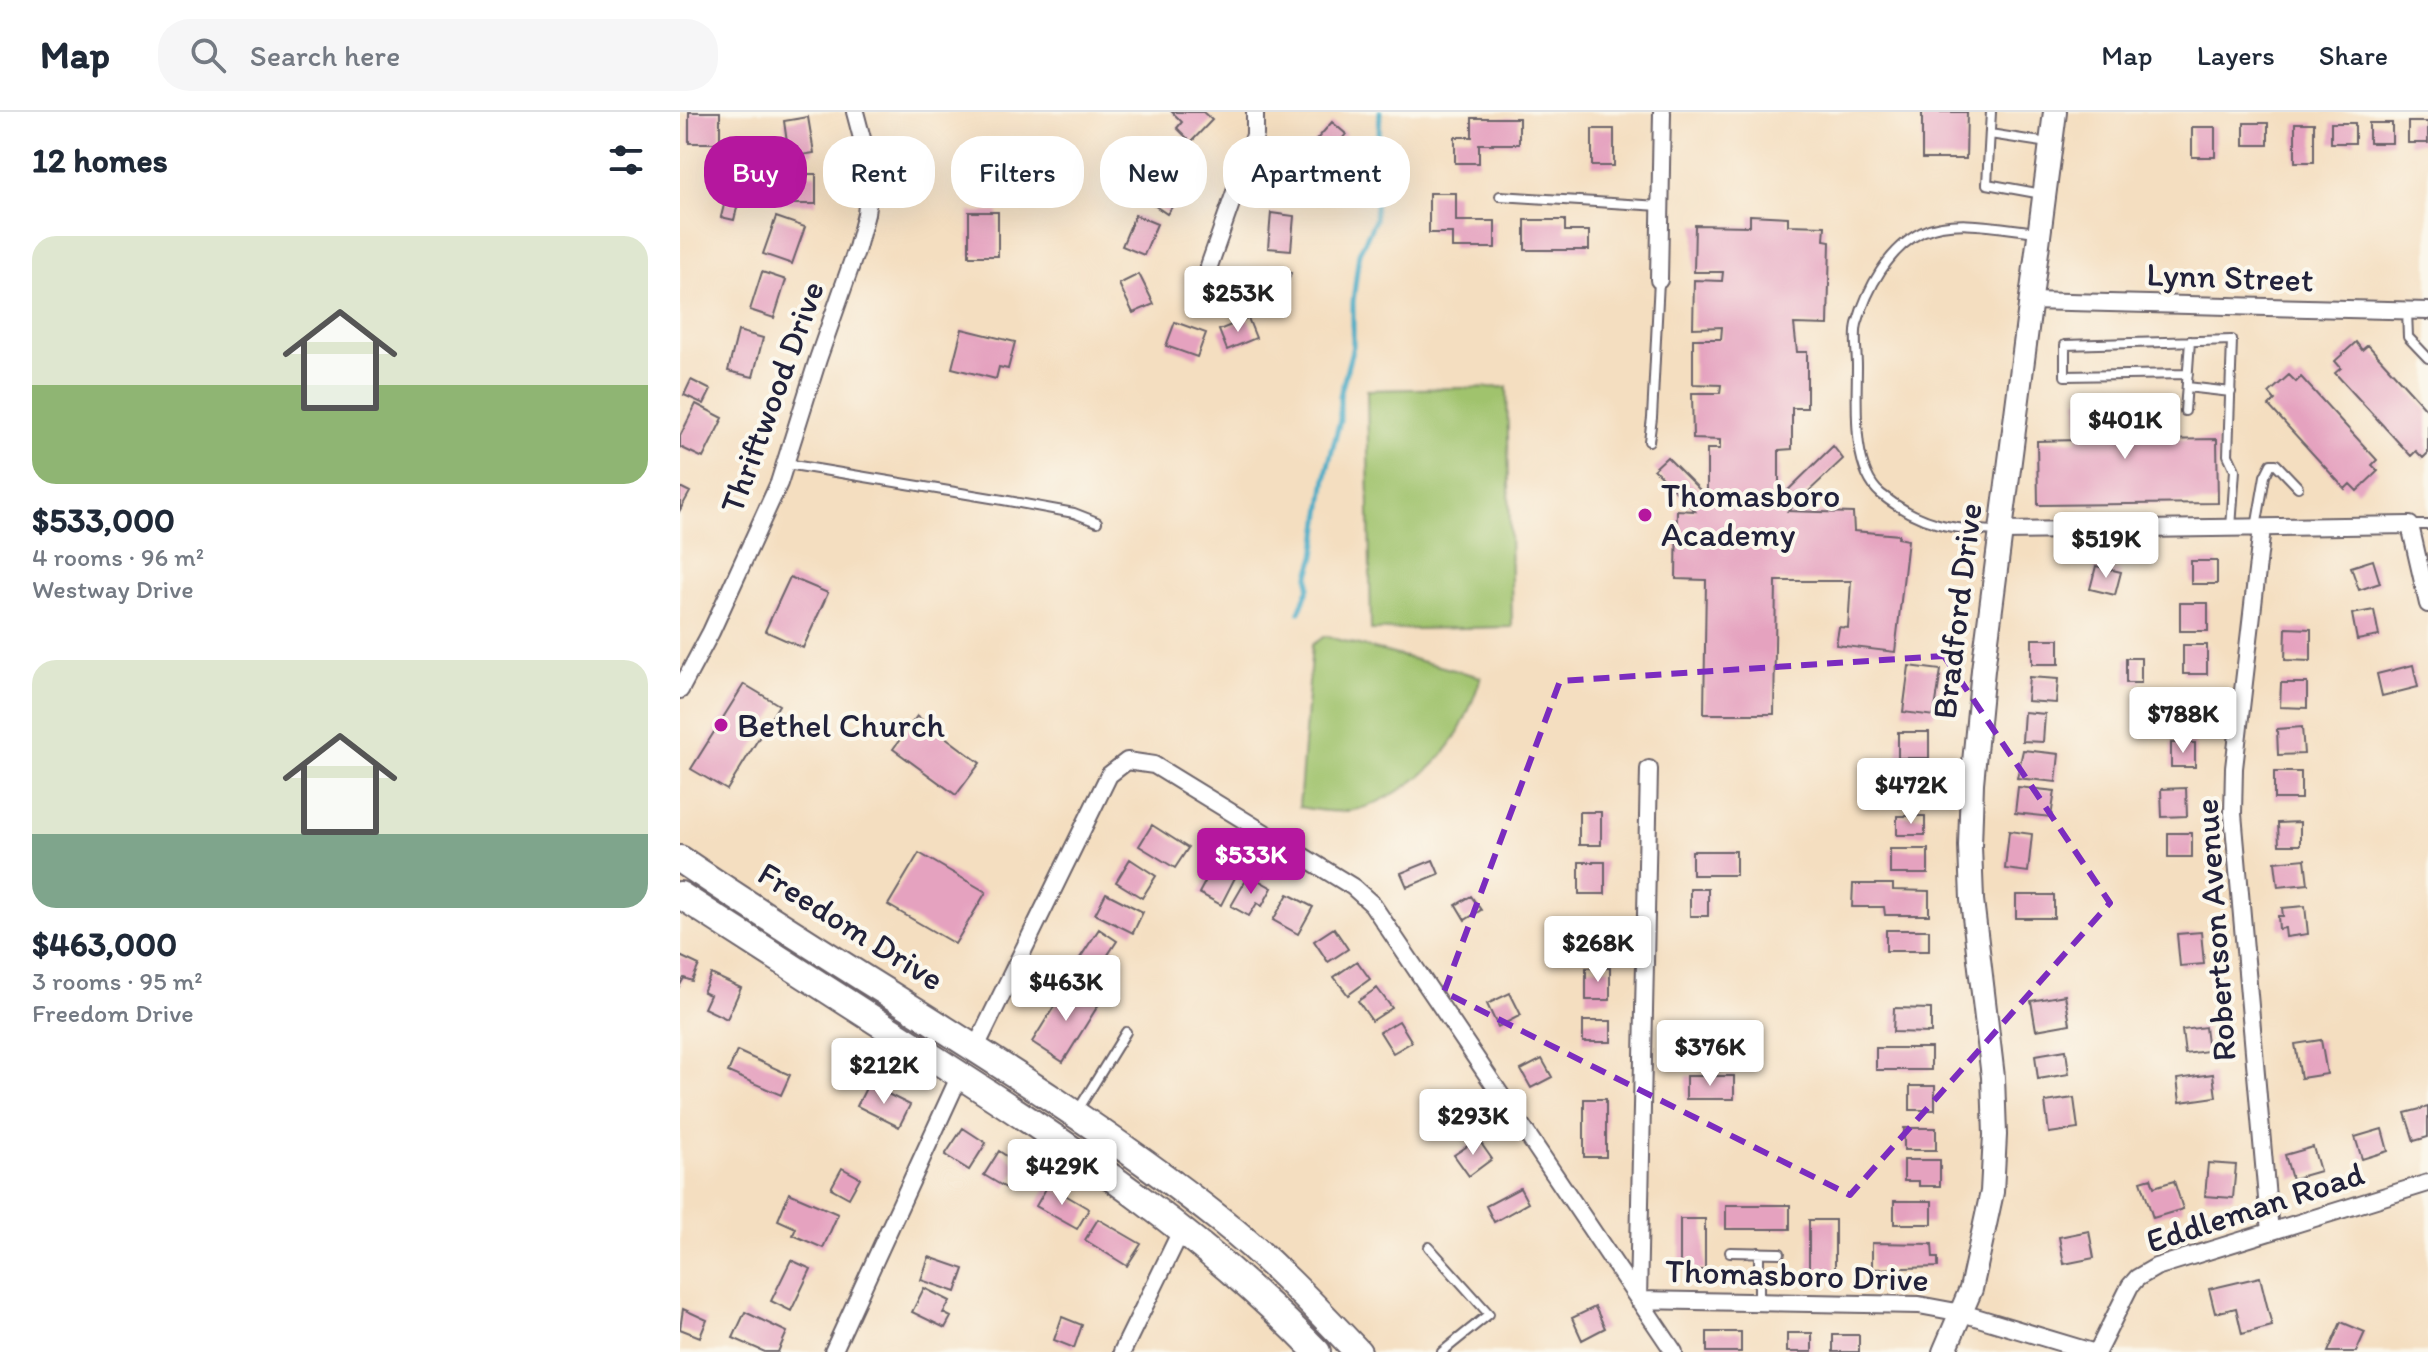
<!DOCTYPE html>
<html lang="en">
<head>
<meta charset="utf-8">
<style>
	body { margin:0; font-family:Itim,sans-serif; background:#f6f6f7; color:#1f2937; height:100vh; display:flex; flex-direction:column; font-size:30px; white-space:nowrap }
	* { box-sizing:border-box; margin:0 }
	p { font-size:26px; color:#747a83 }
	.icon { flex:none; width:44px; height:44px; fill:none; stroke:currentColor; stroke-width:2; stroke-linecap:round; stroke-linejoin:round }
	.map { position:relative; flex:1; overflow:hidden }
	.side { display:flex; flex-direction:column; background:#fff; width:680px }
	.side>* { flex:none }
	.top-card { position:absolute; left:24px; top:24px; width:760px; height:72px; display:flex; gap:16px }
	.price { position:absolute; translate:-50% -68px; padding:0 18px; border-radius:8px; background:#fff; color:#222; font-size:26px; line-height:52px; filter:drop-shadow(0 2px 4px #0008) }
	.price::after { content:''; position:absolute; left:50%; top:48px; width:24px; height:18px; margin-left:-12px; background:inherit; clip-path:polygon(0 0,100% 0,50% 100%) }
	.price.current { background:#b5179e; color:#fff }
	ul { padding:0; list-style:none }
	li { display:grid; align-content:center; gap:16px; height:424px; padding:0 32px }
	li span { display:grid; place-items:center; height:248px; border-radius:24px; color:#555 }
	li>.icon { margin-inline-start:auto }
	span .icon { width:144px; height:144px; fill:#fffc; stroke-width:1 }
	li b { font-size:34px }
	h2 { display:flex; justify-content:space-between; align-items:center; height:96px; padding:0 32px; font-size:34px }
	.tag { padding:0 28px; border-radius:32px; background:#fff; box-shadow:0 8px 32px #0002; font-size:28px; line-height:72px }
	.tag.current { background:#b5179e; color:#fff }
	header { display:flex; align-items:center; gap:48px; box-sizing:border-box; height:112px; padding:0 40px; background:#fff; border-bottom:2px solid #e0e1e3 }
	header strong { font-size:38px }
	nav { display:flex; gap:44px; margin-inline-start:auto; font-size:28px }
	.search { width:560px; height:72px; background:#f6f6f7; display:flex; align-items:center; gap:20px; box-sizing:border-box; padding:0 28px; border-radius:32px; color:#747a83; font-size:30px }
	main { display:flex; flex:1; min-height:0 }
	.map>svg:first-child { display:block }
	.green { fill:#a0c36d; stroke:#617254; stroke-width:2 }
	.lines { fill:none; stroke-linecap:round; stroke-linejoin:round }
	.stream { stroke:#47abc6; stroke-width:5 }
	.building { fill:#e5a2bf }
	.lane-casing { stroke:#6c646a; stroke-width:12 }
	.street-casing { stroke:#6c646a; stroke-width:20 }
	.secondary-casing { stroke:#6c646a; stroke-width:26 }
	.primary-casing { stroke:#6c646a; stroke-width:30 }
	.lane { stroke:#fff; stroke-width:8 }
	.street { stroke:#fff; stroke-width:16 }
	.secondary { stroke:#fff; stroke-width:22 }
	.primary { stroke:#fff; stroke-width:26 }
	.marked { fill:none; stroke:#7b2cbf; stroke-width:6; stroke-dasharray:16 10; stroke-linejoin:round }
	.poi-dot { fill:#b5179e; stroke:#fbf7ec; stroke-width:3 }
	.labels { text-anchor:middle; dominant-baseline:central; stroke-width:8; stroke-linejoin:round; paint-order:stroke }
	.street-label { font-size:34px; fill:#22223b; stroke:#fbf7ec }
	.poi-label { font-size:34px; fill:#22223b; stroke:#fbf7ec; text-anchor:start }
</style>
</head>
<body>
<header>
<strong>Map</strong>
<div class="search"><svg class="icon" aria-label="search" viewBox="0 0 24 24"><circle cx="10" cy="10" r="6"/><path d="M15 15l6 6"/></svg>Search here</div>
<nav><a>Map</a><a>Layers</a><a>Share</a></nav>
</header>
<main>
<section class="side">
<h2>12 homes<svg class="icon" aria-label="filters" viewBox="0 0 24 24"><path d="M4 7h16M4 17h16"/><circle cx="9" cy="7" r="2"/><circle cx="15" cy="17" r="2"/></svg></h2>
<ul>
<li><span style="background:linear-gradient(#dfe7d0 60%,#8fb573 0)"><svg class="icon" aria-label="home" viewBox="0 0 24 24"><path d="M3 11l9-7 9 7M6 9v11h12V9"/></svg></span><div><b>$533,000</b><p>4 rooms · 96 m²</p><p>Westway Drive</p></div></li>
<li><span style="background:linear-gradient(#dfe7d0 70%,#7fa58c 0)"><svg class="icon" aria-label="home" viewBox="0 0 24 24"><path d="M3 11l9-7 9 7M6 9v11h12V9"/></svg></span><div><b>$463,000</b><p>3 rooms · 95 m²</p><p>Freedom Drive</p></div></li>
</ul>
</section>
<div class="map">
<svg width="1748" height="1240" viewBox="0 0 1748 1240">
	<rect width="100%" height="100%" fill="#fbf7ec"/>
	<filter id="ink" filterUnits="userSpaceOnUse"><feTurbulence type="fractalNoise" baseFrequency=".0125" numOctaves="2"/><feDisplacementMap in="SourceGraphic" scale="16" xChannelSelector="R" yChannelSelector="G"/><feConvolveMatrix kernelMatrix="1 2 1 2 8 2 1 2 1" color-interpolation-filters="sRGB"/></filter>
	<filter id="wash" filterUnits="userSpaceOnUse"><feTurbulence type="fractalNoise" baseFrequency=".006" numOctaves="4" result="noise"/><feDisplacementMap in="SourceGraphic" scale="32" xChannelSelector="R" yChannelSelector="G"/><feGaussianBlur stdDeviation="1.8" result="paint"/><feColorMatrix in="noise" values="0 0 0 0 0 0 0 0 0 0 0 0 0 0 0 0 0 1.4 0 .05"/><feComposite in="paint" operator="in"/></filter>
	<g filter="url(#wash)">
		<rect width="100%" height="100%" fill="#f4dec0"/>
		<!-- green -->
		<path class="green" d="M827 275 832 515 691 518 687 278Z
			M645 524 801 565C783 620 766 652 715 681 701 689 685 697 669 699 653 701 635 698 619 695L632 533Z"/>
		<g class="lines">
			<!-- stream -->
			<path class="stream" d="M619 500 629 475V463L635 444 647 358 660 308V284L673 234V190L679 141 695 108 700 0"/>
		</g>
		<g id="blocks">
			<!-- building -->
			<path class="building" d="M9 0H40V31H9Z
				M492 0H523L532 8 511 30 497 16 502 10Z
				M1242 0H1287L1286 47H1242Z
				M128 5 134 41 109 45 104 9Z
				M792 6H839V32H799V51H775V25H792Z
				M652 10 666 22 646 47 631 34Z
				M1728 10H1748V31H1728Z
				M1564 11H1588V33H1564Z
				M1615 11H1634V50H1615Z
				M1651 11H1675V31H1651Z
				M1689 11H1712V31H1689Z
				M1512 15H1535V45H1512Z
				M912 17H934V54H912Z
				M609 51 629 56 619 88 599 82Z
				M479 57 506 75 487 102 468 89 475 78 468 73Z
				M98 62H136V92H98Z
				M749 81H776V109H815V136H772V121H749Z
				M45 89 58 92 54 108 41 105Z
				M289 100H318V144H289Z
				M591 101 614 104 611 138 588 136Z
				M455 103 477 112 464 143 442 134Z
				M1070 103 1108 105V113L1145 114 1144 128 1150 129 1148 213 1114 212 1117 240H1127V296H1112V337L1099 338V387L1153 334 1163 347 1108 399 1173 401 1174 419 1219 423 1218 426 1228 428 1215 540 1156 533 1159 515 1168 516 1171 469H1096L1094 602H1024L1026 468 996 467 997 398 1015 399 974 357 987 345 1027 385V337H1040V328L1013 327 1012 281H1040L1041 273 1013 272V227H1041L1042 215 1013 216 1014 168 1042 169 1043 160H1014L1015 113 1070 114Z
				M96 105 125 115 112 152 83 142Z
				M845 108H885V119H909V138H845Z
				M589 154 611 161 601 192 579 186Z
				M82 160 106 168 94 206 70 198Z
				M459 162 474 192 453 201 439 172Z
				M568 206 576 226 547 238 539 218Z
				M495 210 526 221 517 245 486 234Z
				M282 217 335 230 328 257 319 255 316 267 272 256Z
				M58 219 83 226 73 265 48 259Z
				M1676 230 1682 238 1688 233 1748 299V341L1743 346 1736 339 1731 344 1655 261 1661 256 1655 249Z
				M1609 263 1616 270 1621 265 1697 348 1692 353 1698 359 1677 379 1670 372 1665 377 1589 294 1595 288 1589 281Z
				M11 268 31 278 24 292 4 283Z
				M1473 286V328L1537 327 1538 391 1358 393 1357 329 1398 328 1397 287Z
				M16 292 43 306 23 346 0 335V324Z
				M0 375 10 380 0 398Z
				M1693 448 1700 471 1679 478 1671 455Z
				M1511 449H1537V472H1511Z
				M1416 454 1441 460 1435 483 1410 477Z
				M110 465 148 481 123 536 85 519Z
				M1500 491H1528V519H1500Z
				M1694 498 1699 524 1677 528 1672 502Z
				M1606 516 1631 517V549L1605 548Z
				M1352 527H1379V552H1352Z
				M1503 533H1527V562H1503Z
				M1446 546H1461V571H1446Z
				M1733 553 1738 575 1702 584 1697 562Z
				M1229 554 1261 558 1254 604 1223 600Z
				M1349 565 1378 567 1376 591 1347 589Z
				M1601 571H1627V596L1600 595Z
				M64 572 99 593 47 678 11 657Z
				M1496 582H1521V610H1496Z
				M1344 600 1365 602 1363 630 1342 629Z
				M237 604 300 651 276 683 213 637Z
				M1622 615 1624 642 1598 643 1597 617Z
				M1218 620H1249V646H1218Z
				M1491 631H1515V655H1491Z
				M1343 638 1379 642 1376 670 1337 666Z
				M1222 658H1250V682H1222Z
				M1594 660H1621V687H1594Z
				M1338 675 1375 679 1371 705 1335 701Z
				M1506 676 1507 704 1482 705 1481 677Z
				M899 700H921V733H899Z
				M1217 704H1245V723H1217Z
				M1620 710V733H1599L1598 711Z
				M472 713 508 736 495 756 459 734Z
				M1329 719 1352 722 1348 760 1325 757Z
				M1488 721H1512V745H1488Z
				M1210 737H1248V762H1210Z
				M1012 739H1056V763H1012Z
				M239 741 306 780 275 832 208 793Z
				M539 744 560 756 541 793 519 781Z
				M450 747 476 764 462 786 436 770Z
				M1625 747 1628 772 1598 775 1595 750Z
				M753 748 759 762 727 775 721 761Z
				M899 750H925V782H899Z
				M569 763 592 776 582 794 577 791 569 804 551 794Z
				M1173 772H1213V778L1249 779V803H1205L1204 795H1172Z
				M1010 777H1028V804H1010Z
				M426 781 463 800 453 821 415 802Z
				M608 782 633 795 618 822 593 808Z
				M1336 783H1374V806H1336Z
				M791 784 801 798 785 808 776 793Z
				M1625 794 1628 822 1606 825 1605 816 1599 817 1598 804H1603L1602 796Z
				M654 816 668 837 648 850 634 829Z
				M419 817 437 829 416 861 398 849Z
				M1206 818H1249V839H1206Z
				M1521 820 1524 852 1500 854 1497 822Z
				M0 844 19 853 12 869 4 866 0 873Z
				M677 849 690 867 668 883 654 865Z
				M906 856H930V888H906Z
				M31 862 61 876 47 907 24 896 30 883 23 880Z
				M388 872 419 892 383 950 352 930Z
				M697 876 712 896 692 909 678 889Z
				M830 881 841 903 818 915 807 892Z
				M1385 883 1390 912 1356 918 1351 889Z
				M1214 896 1251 897V921L1213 920Z
				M719 909 732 930 713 941 700 920Z
				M903 909H931V930H903Z
				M1525 915 1528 939 1505 942 1502 918Z
				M1641 928 1647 962 1621 966 1615 932Z
				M1196 936H1251V958H1196Z
				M1386 938 1389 962 1358 967 1355 943Z
				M57 939 110 963 101 983 48 960Z
				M862 947 872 965 851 976 841 958Z
				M1533 962 1536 985 1500 990 1497 967Z
				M1006 964H1054V987H1006Z
				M188 972 230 993 219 1015 177 994Z
				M1230 974H1255V998H1230Z
				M1394 986 1398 1017 1369 1021 1365 990Z
				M904 987H926V1045H904Z
				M1748 995V1025L1734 1029 1725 1001Z
				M283 1016 306 1031 289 1058 265 1043Z
				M1224 1016H1256V1038H1224Z
				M1702 1017 1708 1039 1682 1047 1675 1025Z
				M798 1027 812 1047 789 1064 774 1043Z
				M1633 1035 1640 1059 1612 1067 1605 1043Z
				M319 1039 340 1053 326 1076 304 1063Z
				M1224 1048H1260V1074H1239V1069H1224Z
				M1528 1051 1556 1053 1553 1086 1525 1084Z
				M162 1056 180 1066 169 1086 151 1076Z
				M1471 1066 1474 1075 1494 1069 1503 1097 1473 1106 1461 1069Z
				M368 1073 409 1097 397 1117 356 1094Z
				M840 1076 848 1091 814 1110 806 1094Z
				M109 1081 158 1102 143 1136 113 1123 116 1116 98 1108Z
				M1214 1089H1252V1112H1214Z
				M1046 1093H1110V1117H1046Z
				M418 1107 461 1132 447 1154 405 1128Z
				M1000 1107H1025V1158H1000Z
				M1129 1108H1155V1159H1129Z
				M1409 1119 1414 1146 1384 1152 1379 1125Z
				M1192 1131 1252 1132 1253 1146H1258V1155L1192 1157Z
				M249 1145 284 1157 276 1180 241 1168Z
				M111 1148 131 1157 111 1199 91 1189Z
				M1580 1165 1592 1214 1562 1222 1556 1196 1535 1201 1529 1177Z
				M244 1176 270 1189 263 1201 271 1205 265 1216 232 1200Z
				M915 1195 925 1216 902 1228 892 1206Z
				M3 1197 27 1208 20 1225 0 1217Z
				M65 1200 107 1220 98 1240H85L53 1226Z
				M382 1205 402 1213 394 1236 374 1228Z
				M1661 1210 1685 1220 1676 1240H1648Z
				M1027 1220H1061V1240H1027Z
				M1107 1221H1132V1240H1107Z
				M1153 1223H1179V1240H1153Z"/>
		</g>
	</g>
	<g filter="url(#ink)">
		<use href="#blocks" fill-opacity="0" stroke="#6c646a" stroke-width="2"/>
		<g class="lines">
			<!-- lane casing -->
			<g class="lane-casing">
				<path id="lane" d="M1311 0 1307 72 1362 82
					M1310 22 1368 31
					M820 84 980 94
					M1727 199 1728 225 1748 246
					M1508 262 1385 264V233L1552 228 1548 343 1555 358 1551 416
					M1507 275 1551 280
					M1505 299 1510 229
					M969 329 972 306 979 168
					M107 352 323 388 394 401 417 410
					M1730 413H1748
					M1576 416 1585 364 1591 352H1596L1618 375
					M1320 419C1274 418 1239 413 1201 382 1171 357 1177 290 1177 254 1177 241 1174 225 1177 212 1187 177 1208 137 1242 120 1273 105 1322 116 1356 120
					M398 998 446 920
					M749 1135 809 1202 762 1240
					M1050 1140 1100 1141
					M1079 1140V1190"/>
			</g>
			<!-- street casing -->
			<g class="street-casing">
				<path id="street" d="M529 154 575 23V0
					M979 168 982 0
					M1350 189 1748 199
					M1582 416 1554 656 1553 702 1590 1120
					M1321 419 1730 413 1748 492
					M0 578 31 520 99 371 138 247 177 136 186 102 189 75 188 49 175 0
					M969 657 958 1188 1239 1193 1282 1201 1412 1240
					M296 935 429 663 447 649 474 653 673 775 692 792 994 1240
					M153 1240 280 963
					M442 1240 501 1119
					M1417 1240 1450 1174 1457 1166 1476 1155 1748 1071"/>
			</g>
			<!-- secondary casing -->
			<g class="secondary-casing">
				<path id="secondary" d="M1264 1240 1291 1177 1312 1080 1315 1023 1313 965 1292 788 1290 734 1292 671 1303 558 1375 0"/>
			</g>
			<!-- primary casing -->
			<g class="primary-casing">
				<path id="primary" d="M0 747C180 870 372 974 543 1110 592 1149 635 1195 678 1240
					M0 783C90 841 180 898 269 956 400 1040 529 1128 637 1240"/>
			</g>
			<!-- lane -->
			<use href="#lane" class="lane"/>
			<!-- street -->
			<use href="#street" class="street"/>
			<!-- secondary -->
			<use href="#secondary" class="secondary"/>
			<!-- primary -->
			<use href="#primary" class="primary"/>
		</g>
	</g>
	<!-- marked area -->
	<path class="marked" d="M1264 544 1430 791 1170 1083 764 880 880 569Z"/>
	<!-- markers -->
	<g class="poi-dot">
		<circle cx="965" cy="403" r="8"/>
		<circle cx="41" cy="613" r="8"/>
	</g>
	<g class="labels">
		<!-- street labels -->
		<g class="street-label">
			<text transform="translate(1550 165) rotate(2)">Lynn Street</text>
			<text transform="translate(92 285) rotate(-70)">Thriftwood Drive</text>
			<text transform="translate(1277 499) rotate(-83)">Bradford Drive</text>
			<text transform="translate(171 814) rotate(32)">Freedom Drive</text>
			<text transform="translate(1535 818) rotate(-94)">Robertson Avenue</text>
			<text transform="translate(1575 1095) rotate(-18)">Eddleman Road</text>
			<text transform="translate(1117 1163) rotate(2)">Thomasboro Drive</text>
		</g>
		<!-- poi labels -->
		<g class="poi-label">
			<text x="981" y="383">Thomasboro<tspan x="981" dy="39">Academy</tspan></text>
			<text x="57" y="613">Bethel Church</text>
		</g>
	</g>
</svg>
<b class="price" style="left:558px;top:222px">$253K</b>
<b class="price" style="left:1445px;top:349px">$401K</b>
<b class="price" style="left:1426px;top:468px">$519K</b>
<b class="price" style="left:1503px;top:643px">$788K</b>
<b class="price" style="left:1231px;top:714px">$472K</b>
<b class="price current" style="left:571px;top:784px">$533K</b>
<b class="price" style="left:918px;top:872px">$268K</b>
<b class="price" style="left:386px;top:911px">$463K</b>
<b class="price" style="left:1030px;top:976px">$376K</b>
<b class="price" style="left:204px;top:994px">$212K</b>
<b class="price" style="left:793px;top:1045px">$293K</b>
<b class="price" style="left:382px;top:1095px">$429K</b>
<div class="top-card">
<a class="tag current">Buy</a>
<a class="tag">Rent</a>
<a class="tag">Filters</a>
<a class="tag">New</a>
<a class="tag">Apartment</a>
</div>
</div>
</main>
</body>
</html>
